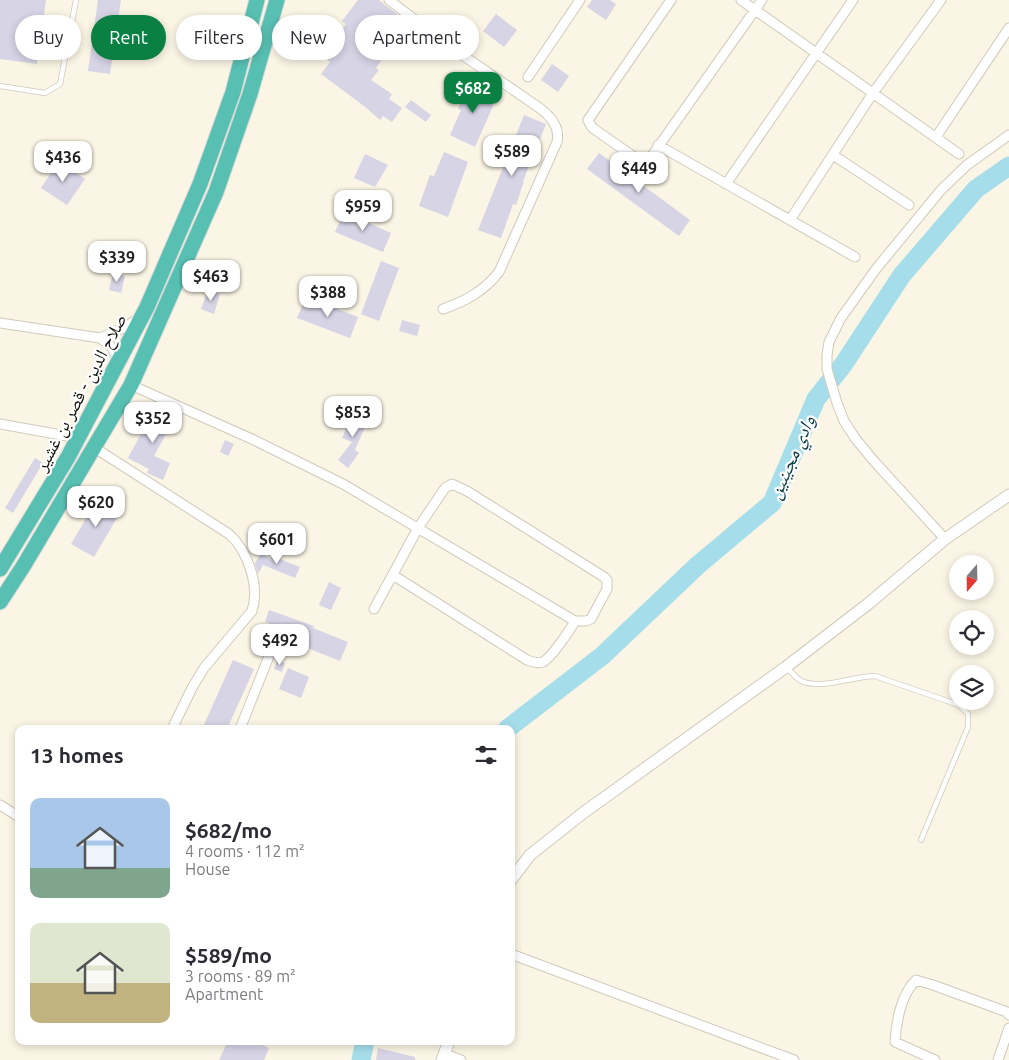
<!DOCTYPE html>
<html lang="en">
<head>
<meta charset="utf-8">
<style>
	body { margin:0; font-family:Ubuntu,"Noto Naskh Arabic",sans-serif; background:#f7f7f7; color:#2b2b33; height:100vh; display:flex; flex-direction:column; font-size:19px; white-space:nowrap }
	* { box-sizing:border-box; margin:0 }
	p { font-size:16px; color:#7c7c81 }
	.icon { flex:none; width:28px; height:28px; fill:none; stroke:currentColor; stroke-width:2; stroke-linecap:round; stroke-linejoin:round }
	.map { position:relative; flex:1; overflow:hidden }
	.details { position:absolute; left:15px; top:725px; width:500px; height:320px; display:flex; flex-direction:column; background:#fff; border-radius:10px; box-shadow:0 2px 8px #0003 }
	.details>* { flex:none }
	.top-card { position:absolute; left:15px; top:15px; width:500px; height:45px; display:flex; gap:10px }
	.needle { width:32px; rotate:200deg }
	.controls { position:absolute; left:949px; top:555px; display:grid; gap:10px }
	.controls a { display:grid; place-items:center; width:45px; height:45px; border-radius:50%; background:#fff; box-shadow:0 2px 8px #0003; font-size:25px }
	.price { position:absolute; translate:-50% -42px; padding:0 11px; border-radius:10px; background:#fff; color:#222; font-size:16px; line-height:32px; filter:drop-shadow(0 1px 2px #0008) }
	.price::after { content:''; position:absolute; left:50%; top:30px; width:15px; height:11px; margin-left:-8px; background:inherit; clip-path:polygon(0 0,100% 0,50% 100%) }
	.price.on { background:#0b8043; color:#fff }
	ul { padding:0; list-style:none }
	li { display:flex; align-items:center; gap:15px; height:125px; padding:0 15px }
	li span { display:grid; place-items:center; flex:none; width:140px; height:100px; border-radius:10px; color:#555 }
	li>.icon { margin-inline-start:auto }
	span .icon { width:60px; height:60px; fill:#fffc; stroke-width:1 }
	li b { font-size:21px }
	h2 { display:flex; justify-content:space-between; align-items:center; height:60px; padding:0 15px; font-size:21px }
	.tag { padding:0 18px; border-radius:22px; background:#fff; box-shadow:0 2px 8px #0003; font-size:18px; line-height:45px }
	.tag.on { background:#0b8043; color:#fff }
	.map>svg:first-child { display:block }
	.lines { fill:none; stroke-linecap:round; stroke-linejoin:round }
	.river { stroke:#a5deea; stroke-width:19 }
	.building { fill:#d6d4e5 }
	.service-casing { stroke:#d0cabb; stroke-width:6 }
	.minor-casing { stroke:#d0cabb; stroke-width:11 }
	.tertiary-casing { stroke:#d0cabb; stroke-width:13 }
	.trunk-casing { stroke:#d9d9d8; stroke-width:17 }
	.service { stroke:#fff; stroke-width:4.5 }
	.minor { stroke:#fff; stroke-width:9 }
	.tertiary { stroke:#fff; stroke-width:11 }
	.trunk { stroke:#58c0b3; stroke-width:15 }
	.labels { text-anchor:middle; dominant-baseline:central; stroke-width:4.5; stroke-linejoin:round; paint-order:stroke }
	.street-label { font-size:18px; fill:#13110b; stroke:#fff }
	.water-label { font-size:19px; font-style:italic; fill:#063c45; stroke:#fff }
</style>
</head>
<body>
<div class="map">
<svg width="1009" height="1060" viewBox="0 0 1009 1060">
	<rect width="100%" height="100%" fill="#fbf5e5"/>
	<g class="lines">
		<!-- river -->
		<path class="river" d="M507 729 602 656 698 565 772 503 816 399 843 365 902 275 976 189 1009 166
			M361 1060 365 1041"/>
	</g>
	<!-- building -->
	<path class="building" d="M0 0H46L37 64 0 59Z
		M98 0H121L110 74 88 71Z
		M358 0H379L399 16 389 30 394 34 383 48 387 52 376 68 379 70 371 80 392 94 389 99 402 108 392 122 383 116 380 120 364 106 321 74 330 62 326 59 338 43 334 40 346 24 342 21Z
		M592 0H610L616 4 606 20 587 7Z
		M496 14 517 30 504 47 483 31Z
		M552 64 569 76 558 92 541 80Z
		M471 79 482 84 493 106 475 147 450 135 461 110 458 109Z
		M411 100 431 115 426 122 405 107Z
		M524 115 546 124 523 181H524L516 205 513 204 501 238 478 230Z
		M444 152 468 162 448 217 419 206 430 175 434 176Z
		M599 153 690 220 679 236 587 169Z
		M365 154 388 165 375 187 354 178Z
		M59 161 85 179 67 205 41 188Z
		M344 212 391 233 383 252 335 232Z
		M381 261 399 268 379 321 361 314Z
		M113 273 125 276 121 293 109 290Z
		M208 290 220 294 214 314 201 309Z
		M306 297 358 317 350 338 297 318Z
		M402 320 420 325 417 336 399 331Z
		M155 408 175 418 154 456 170 463 163 480 147 473 149 469 128 458Z
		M354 411 369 418 355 450 359 453 348 468 338 460 352 442 342 438Z
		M225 440 234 444 228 456 220 452Z
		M35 458 43 463 13 513 5 508Z
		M98 498 121 511 94 557 71 544Z
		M261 553 271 559 272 556 300 567 295 578 263 565 258 574 255 563Z
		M329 582 341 588 331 610 319 605Z
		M269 610 314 626 313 628 348 642 340 661 305 647V649L286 642 290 632 285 630 281 625 276 626 265 622Z
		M233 660 254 669 227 729H202Z
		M277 661 285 663 282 672 274 669Z
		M288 668 309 677 301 698 279 689Z
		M228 1041H254L269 1048 264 1060H219Z
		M378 1048 415 1057V1060H376Z"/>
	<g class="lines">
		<!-- service casing -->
		<g class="service-casing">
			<path id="service" d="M0 86 45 93 60 84 76 0
				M787 668C791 672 796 678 801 681 824 690 852 676 875 676L959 705 968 714V727L921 840"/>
		</g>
		<!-- minor casing -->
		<g class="minor-casing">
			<path id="minor" d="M389 0 448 45 541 109C552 118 560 128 557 142L499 272C484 291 466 301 443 309
				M671 0 588 120 591 126 594 129 643 163 651 157 762 0
				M741 0 959 154
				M528 77 580 0
				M936 137 1009 28
				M658 145 855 257
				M833 155 909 205
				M726 184 853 0
				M790 220 873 93 941 0
				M0 323 100 338 111 346 119 361
				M100 338 123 328 138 319
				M131 385 254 440 343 484 575 621H586L591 619 607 589V580L604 577 467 491 452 484 445 488 418 528 374 609
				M0 424 78 438
				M95 448 229 534C248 551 260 586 252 611L204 668 192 688 172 729
				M945 539 873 460 855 438 844 421 837 403 827 369V355L829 342 841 318 876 269 941 190 967 165 1009 135
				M393 575 527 660C532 662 538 664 543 662 551 658 570 630 575 621
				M240 729 279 631
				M0 805 19 817
				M511 954 794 1060
				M445 1054 461 1060
				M935 1060 895 1042C896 1023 901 994 916 980L933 985 1007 1012 1009 1015
				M998 1060 1009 1028"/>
		</g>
		<!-- tertiary casing -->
		<g class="tertiary-casing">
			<path id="tertiary" d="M511 880 530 855 583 813 786 667 868 604 945 539 1009 495
				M442 1060 449 1041"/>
		</g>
		<!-- trunk casing -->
		<g class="trunk-casing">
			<path id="trunk" d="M0 569 68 457 147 307 200 184 233 92 257 0
				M0 602 24 565 131 385 216 192 250 94 277 0"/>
		</g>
		<!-- service -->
		<use href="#service" class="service"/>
		<!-- minor -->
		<use href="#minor" class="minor"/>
		<!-- tertiary -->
		<use href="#tertiary" class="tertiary"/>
		<!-- trunk -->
		<use href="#trunk" class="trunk"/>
	</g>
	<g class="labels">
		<!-- street labels -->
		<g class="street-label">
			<text transform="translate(80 392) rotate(-62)">صلاح الدين - قصر بن غشير</text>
		</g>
		<!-- water labels -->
		<g class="water-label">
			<text transform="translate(791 457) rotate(-66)">وادي مجينين</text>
		</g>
	</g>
</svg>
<div class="controls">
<a><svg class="needle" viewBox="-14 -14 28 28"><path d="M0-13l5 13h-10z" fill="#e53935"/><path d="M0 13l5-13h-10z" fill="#7c7c81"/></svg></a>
<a><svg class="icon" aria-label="locate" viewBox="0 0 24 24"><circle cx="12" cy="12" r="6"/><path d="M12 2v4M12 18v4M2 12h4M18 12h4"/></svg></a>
<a><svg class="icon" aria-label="layers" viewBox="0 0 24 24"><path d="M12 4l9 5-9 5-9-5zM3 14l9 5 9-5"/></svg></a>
</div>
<b class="price on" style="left:473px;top:114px">$682</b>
<b class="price" style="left:512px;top:177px">$589</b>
<b class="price" style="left:63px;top:183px">$436</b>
<b class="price" style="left:639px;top:194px">$449</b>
<b class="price" style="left:363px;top:232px">$959</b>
<b class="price" style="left:117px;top:283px">$339</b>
<b class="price" style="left:211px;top:302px">$463</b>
<b class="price" style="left:328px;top:318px">$388</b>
<b class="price" style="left:353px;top:438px">$853</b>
<b class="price" style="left:153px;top:444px">$352</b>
<b class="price" style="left:96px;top:528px">$620</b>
<b class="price" style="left:277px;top:565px">$601</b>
<b class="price" style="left:280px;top:666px">$492</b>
<div class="top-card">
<a class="tag">Buy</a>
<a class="tag on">Rent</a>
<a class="tag">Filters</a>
<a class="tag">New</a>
<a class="tag">Apartment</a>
</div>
<section class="details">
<h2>13 homes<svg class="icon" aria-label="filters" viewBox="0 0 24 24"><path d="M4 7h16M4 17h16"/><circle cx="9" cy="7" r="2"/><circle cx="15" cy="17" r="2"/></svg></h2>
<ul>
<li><span style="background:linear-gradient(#a9c7e8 70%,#7fa58c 0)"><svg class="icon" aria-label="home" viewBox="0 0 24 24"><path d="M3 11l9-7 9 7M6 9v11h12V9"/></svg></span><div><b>$682/mo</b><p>4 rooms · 112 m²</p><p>House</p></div></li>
<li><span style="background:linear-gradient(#dfe7d0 60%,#c2b280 0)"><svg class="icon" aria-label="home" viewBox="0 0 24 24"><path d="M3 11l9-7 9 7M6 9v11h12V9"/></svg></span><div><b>$589/mo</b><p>3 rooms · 89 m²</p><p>Apartment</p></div></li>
</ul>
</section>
</div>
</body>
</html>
